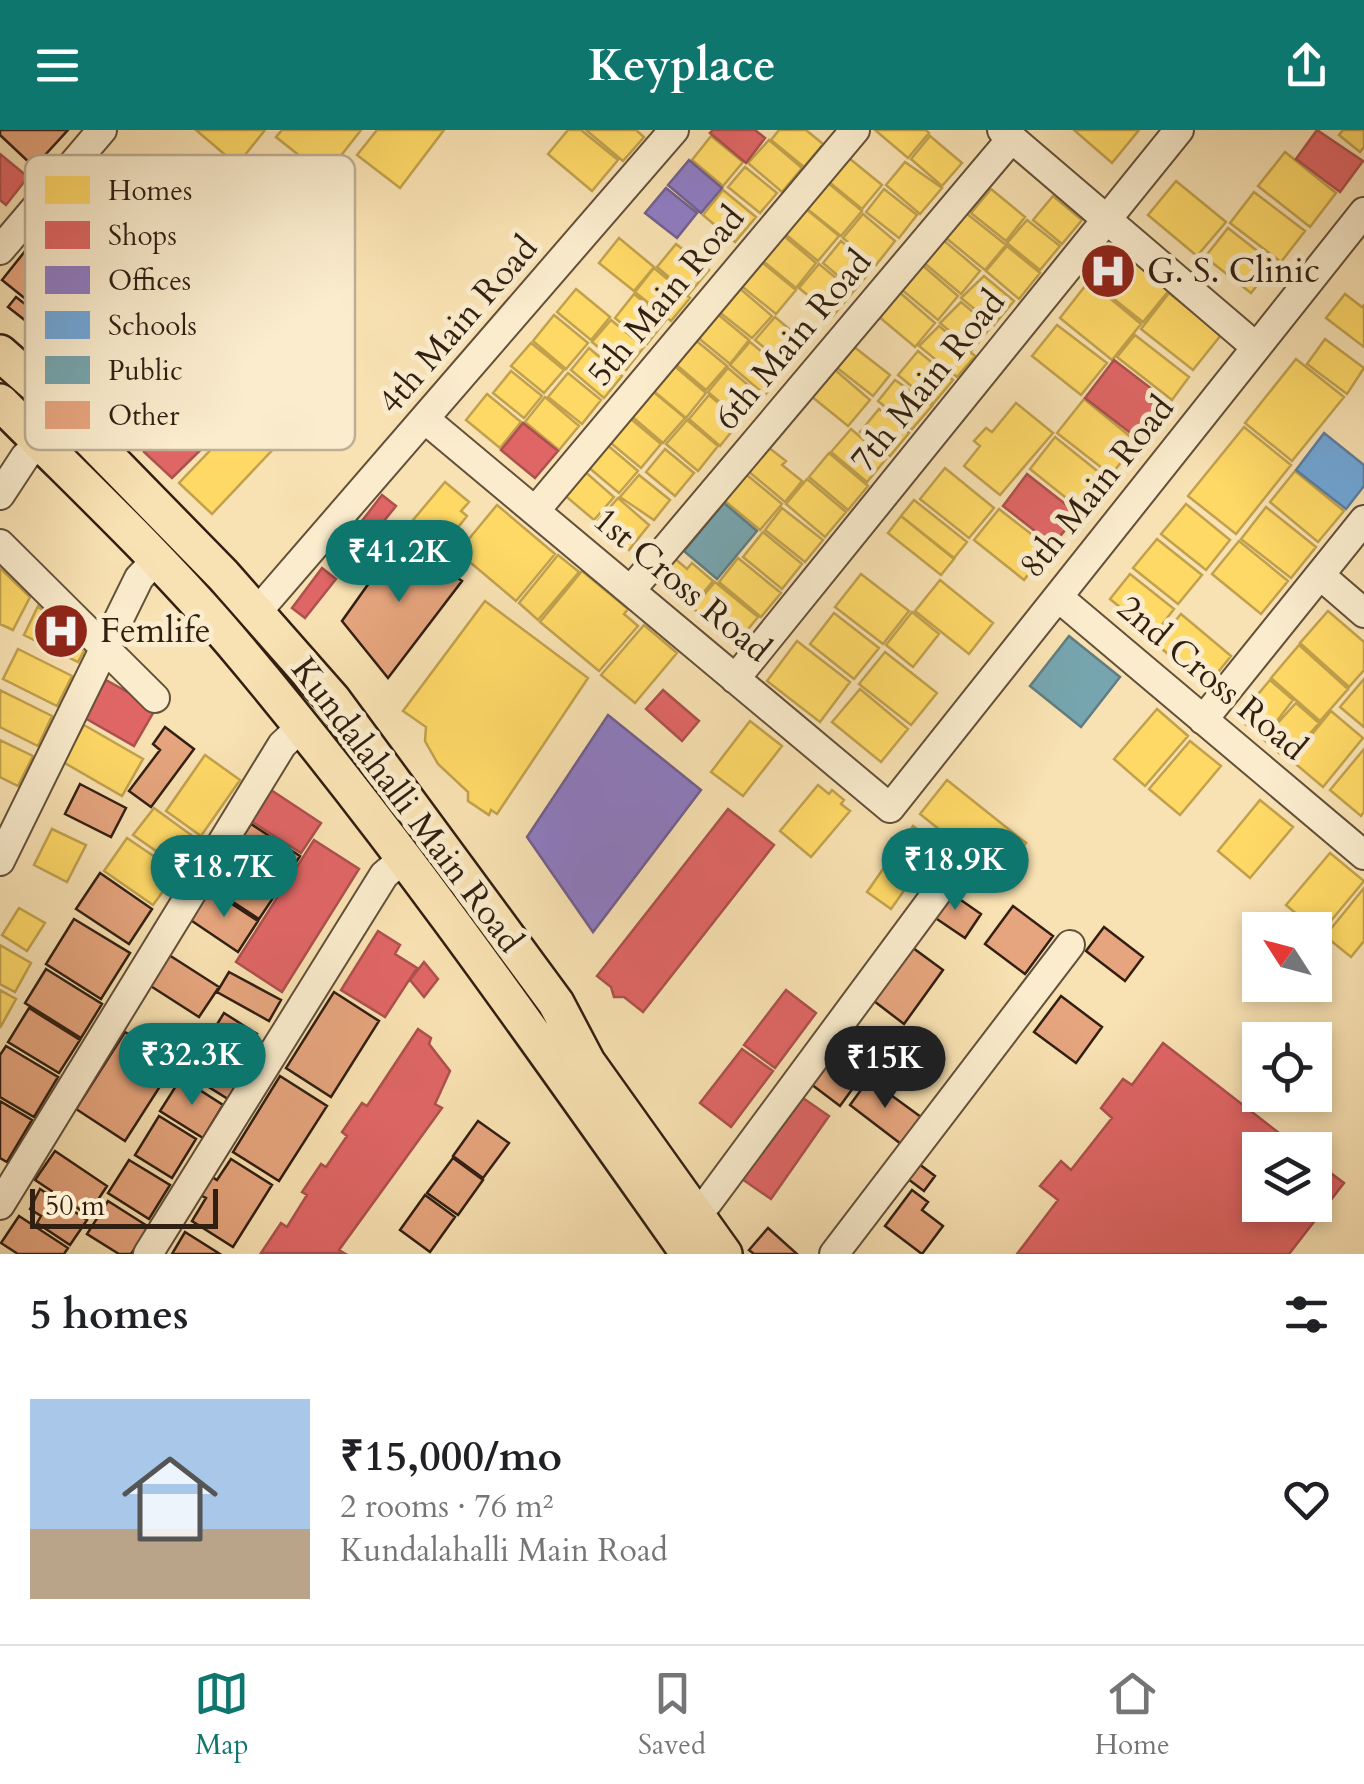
<!DOCTYPE html>
<html lang="en">
<head>
<meta charset="utf-8">
<style>
	body { margin:0; font-family:Cardo,serif; background:#f6f6f6; color:#202124; height:100vh; display:flex; flex-direction:column; font-size:38px; white-space:nowrap }
	* { box-sizing:border-box; margin:0 }
	p { font-size:32px; color:#757577 }
	.icon { flex:none; width:55px; height:55px; fill:none; stroke:currentColor; stroke-width:2; stroke-linecap:round; stroke-linejoin:round }
	.map { position:relative; height:1124px; overflow:hidden }
	.drawer { display:flex; flex-direction:column; background:#fff; flex:1 }
	.drawer>* { flex:none }
	.needle { width:65px; rotate:306deg }
	.tools { position:absolute; left:1242px; top:782px; display:grid; gap:20px }
	.tools a { display:grid; place-items:center; width:90px; height:90px; border-radius:0px; background:#fff; box-shadow:0 5px 15px #0003; font-size:50px }
	.scale { position:absolute; left:30px; bottom:25px; width:188px; box-sizing:border-box; padding-left:10px; border:5px solid #311f12; border-top:0; font-size:28px; line-height:35px; white-space:nowrap; color:#311f12; -webkit-text-stroke:8px #faeccd; paint-order:stroke }
	.price { position:absolute; translate:-50% -85px; padding:0 22px; border-radius:35px; background:#0f766e; color:#fff; font-size:32px; line-height:65px; filter:drop-shadow(0 2px 5px #0008) }
	.price::after { content:''; position:absolute; left:50%; top:60px; width:30px; height:22px; margin-left:-15px; background:inherit; clip-path:polygon(0 0,100% 0,50% 100%) }
	.price.active { background:#222; color:#fff }
	ul { padding:0; list-style:none }
	li { display:flex; align-items:center; gap:30px; height:250px; padding:0 30px }
	li+li { border-top:2px solid #e0e0e0 }
	li span { display:grid; place-items:center; flex:none; width:280px; height:200px; border-radius:0px; color:#555 }
	li>.icon { margin-inline-start:auto }
	span .icon { width:120px; height:120px; fill:#fffc; stroke-width:1 }
	li b { font-size:42px }
	h2 { display:flex; justify-content:space-between; align-items:center; height:120px; padding:0 30px; font-size:42px }
	header { display:flex; justify-content:space-between; align-items:center; height:130px; padding:0 30px; background:#0f766e; color:#fff; font-size:45px; font-weight:600 }
	.tab-bar { display:flex; justify-content:space-around; align-items:center; height:140px; border-top:2px solid #e0e0e0; background:#fff; font-size:28px; color:#757577 }
	.tab-bar a { display:grid; justify-items:center; gap:5px }
	.tab-bar .active { color:#0f766e }
	.map>svg:first-child { display:block }
	.homes { fill:#ffd966; stroke:#c1a14d; stroke-width:2.5 }
	.shops { fill:#e06666; stroke:#ac514d; stroke-width:2.5 }
	.offices { fill:#8e7cc3; stroke:#72608e; stroke-width:2.5 }
	.schools { fill:#6fa8dc; stroke:#5c7f9f; stroke-width:2.5 }
	.public { fill:#76a5af; stroke:#617d80; stroke-width:2.5 }
	.building { fill:#e6a57e; stroke:#311f12; stroke-width:2.5 }
	.lines { fill:none; stroke-linecap:round; stroke-linejoin:round }
	.minor-casing { stroke:#63503a; stroke-width:32 }
	.major-casing { stroke:#311f12; stroke-width:40 }
	.minor { stroke:#faeccd; stroke-width:28 }
	.major { stroke:#f8e1b2; stroke-width:35 }
	.labels { text-anchor:middle; dominant-baseline:central; stroke-width:10; stroke-linejoin:round; paint-order:stroke }
	.poi-label { font-size:35px; fill:#311f12; stroke:#faeccd; text-anchor:start }
	.street-label { font-size:35px; fill:#311f12; stroke:#faeccd }
	.key { fill:#faeccd; stroke:#beae95; stroke-width:2.5 }
	.key-label { font-size:28px; fill:#311f12 }
</style>
</head>
<body>
<header><svg class="icon" aria-label="menu" viewBox="0 0 24 24"><path d="M4 6h16M4 12h16M4 18h16"/></svg>Keyplace<svg class="icon" aria-label="share" viewBox="0 0 24 24"><path d="M12 15V3M7 8l5-5 5 5M5 13v7h14v-7"/></svg></header>
<div class="map">
<svg width="1364" height="1124" viewBox="0 0 1364 1124">
	<rect width="100%" height="100%" fill="#f8e1b2"/>
	<filter id="stains"><feTurbulence type="fractalNoise" baseFrequency=".002" numOctaves="4"/><feColorMatrix values="0 0 0 0 .2 0 0 0 0 .09 0 0 0 0 .02 0 0 0 .5 -.17"/></filter>
	<radialGradient id="worn" r=".72"><stop offset=".6" stop-color="#630" stop-opacity="0"/><stop offset="1" stop-color="#630" stop-opacity=".3"/></radialGradient>
	<!-- homes -->
	<path class="homes" d="M196 0H265L237 35Z
		M282 0H361L325 46 276 7Z
		M377 0H444L400 58 357 25Z
		M568 0H581L618 30 592 61 548 24Z
		M586 0H636L644 7 623 31Z
		M779 0H806L823 14 804 37 771 10Z
		M875 0H926L929 3 908 28Z
		M1074 0H1139L1112 33Z
		M1343 0H1364V17L1360 22 1339 5Z
		M711 6 743 32 723 56 692 30Z
		M930 6 962 33 942 56 911 29Z
		M769 10 802 38 782 62 748 33Z
		M1285 22 1336 63 1310 97 1258 56Z
		M849 28 882 55 862 79 829 52Z
		M905 32 942 58 920 84 886 55Z
		M745 37 777 63 760 83 728 57Z
		M1176 51 1226 92 1197 126 1148 85Z
		M827 52 862 81 841 106 806 78Z
		M884 59 917 85 899 108 866 82Z
		M991 59 1025 87 1006 111 971 83Z
		M723 60 756 87 735 112 703 85Z
		M1254 62 1305 101 1281 132 1230 93Z
		M1053 66 1082 90 1062 114 1033 90Z
		M805 78 839 106 818 131 784 103Z
		M966 83 1006 115 985 140 946 108Z
		M863 84 895 111 876 135 843 108Z
		M1027 90 1060 116 1040 140 1007 113Z
		M1228 98 1274 134 1251 163 1205 127Z
		M784 106 816 133 796 158 763 131Z
		M619 108 654 137 634 161 599 133Z
		M942 109 980 141 961 164 923 132Z
		M841 111 873 138 855 160 823 133Z
		M676 114 709 140 689 164 657 137Z
		M1117 115 1171 158 1143 192 1090 150Z
		M1007 116 1040 143 1019 169 986 141Z
		M759 130 796 160 776 184 739 154Z
		M819 134 853 162 833 186 799 158Z
		M921 134 958 166 938 190 901 159Z
		M654 138 690 168 671 191 635 162Z
		M984 146 1014 171 994 195 961 168Z
		M1089 151 1141 194 1112 230 1060 188Z
		M737 156 772 186 752 208 718 181Z
		M576 159 610 187 591 210 557 182Z
		M898 161 935 193 915 217 878 186Z
		M1169 163 1221 205 1193 240 1141 199Z
		M634 164 666 190 647 214 615 188Z
		M1345 164 1362 177 1364 175V217L1326 188Z
		M961 172 991 197 972 220 940 193Z
		M715 182 749 210 730 234 696 206Z
		M554 185 588 213 566 239 533 211Z
		M775 187 807 214 788 237 755 210Z
		M611 190 644 217 626 240 592 212Z
		M1057 195 1107 233 1081 265 1032 226Z
		M939 196 975 226 957 247 919 216Z
		M1135 205 1189 247 1172 270 1117 227Z
		M693 208 727 236 706 260 673 232Z
		M1325 209 1364 238 1347 264 1307 234Z
		M750 212 785 241 765 265 730 235Z
		M531 213 564 240 544 263 511 236Z
		M853 216 890 245 873 266 836 237Z
		M589 218 622 246 604 268 571 240Z
		M918 221 953 250 933 274 898 245Z
		M1296 229 1344 267 1292 331 1245 293Z
		M671 233 706 263 686 288 650 258Z
		M728 238 761 266 741 290 708 262Z
		M834 239 870 270 848 296 811 266Z
		M511 241 542 266 524 288 493 263Z
		M568 243 601 270 582 294 548 267Z
		M895 250 932 276 912 299 878 271Z
		M650 259 685 288 663 313 629 284Z
		M487 264 521 292 500 318 466 290Z
		M709 265 740 291 720 316 689 289Z
		M545 267 579 296 559 320 525 292Z
		M1084 269 1137 312 1111 345 1057 303Z
		M1016 273 1053 303 1000 365 964 336 980 316 974 311 986 298 992 302Z
		M879 279 909 303 890 326 860 302Z
		M246 283 278 314 212 384 179 353Z
		M626 285 661 314 641 338 606 309Z
		M687 290 718 316 698 341 666 314Z
		M1244 297 1291 335 1236 404 1188 366Z
		M851 299 886 329 867 352 831 322Z
		M1055 307 1106 348 1080 379 1030 339Z
		M606 314 638 341 619 363 587 336Z
		M768 317 786 331 782 335 802 351 785 372 748 341Z
		M665 319 694 343 675 366 646 342Z
		M829 323 868 356 848 380 809 347Z
		M945 338 994 378 969 408 920 369Z
		M583 340 614 367 594 390 562 363Z
		M1295 341 1344 381 1318 412 1270 372Z
		M639 345 670 370 654 390 620 367Z
		M747 345 782 374 760 400 725 371Z
		M807 349 846 382 825 407 786 374Z
		M445 352 469 372 461 381 467 386 444 415 413 390Z
		M618 368 649 395 629 420 597 392Z
		M914 370 967 412 954 428 901 386Z
		M1186 374 1230 410 1206 440 1161 404Z
		M497 375 555 424 516 471 458 422Z
		M1266 377 1316 417 1291 448 1241 409Z
		M782 378 823 410 805 432 765 400Z
		M999 379 1049 418 1024 450 974 410Z
		M901 386 954 429 941 445 888 403Z
		M763 402 802 434 782 459 743 427Z
		M1157 409 1202 445 1178 474 1133 438Z
		M1239 411 1288 451 1261 484 1212 444Z
		M558 425 579 442 538 490 519 473Z
		M673 427 687 439 692 433 713 451 694 474 658 444Z
		M738 428 781 463 761 487 719 452Z
		M0 438 30 467 13 500 0 494Z
		M582 441 628 479 624 484 638 496 599 541 540 492Z
		M861 444 909 481 883 514 835 477Z
		M1130 444 1174 479 1154 505 1110 469Z
		M940 450 993 493 969 524 915 481Z
		M715 452 758 487 736 514 693 478Z
		M485 471 588 548 497 684 491 680 489 685 468 671V662L438 634 425 611 426 597 403 581Z
		M38 476 84 521 78 532 24 505Z
		M1328 481 1364 512V540L1349 557 1300 513Z
		M912 482 939 504 913 537 886 515Z
		M834 483 879 518 854 549 810 514Z
		M1181 484 1231 526 1207 556 1156 514Z
		M644 495 677 523 635 573 601 545Z
		M797 511 850 552 820 592 767 551Z
		M1299 515 1348 559 1320 591 1271 548Z
		M18 519 72 546 57 576 3 549Z
		M885 522 937 563 911 595 859 554Z
		M1364 549V597L1340 577Z
		M1270 550 1293 570 1263 609 1238 588Z
		M860 559 908 599 881 632 832 592Z
		M0 560 52 586 38 616 0 597Z
		M1296 573 1319 593 1287 630 1263 609Z
		M1157 579 1188 606 1145 656 1114 629Z
		M1331 581 1363 608 1323 657 1291 630Z
		M750 591 782 616 743 666 711 642Z
		M84 595 143 629 122 666 63 632Z
		M0 610 33 626 18 656 0 647Z
		M1190 611 1221 636 1180 685 1149 659Z
		M1364 619V682L1361 686 1330 660Z
		M205 625 240 650 201 706 166 681Z
		M947 650 1026 713 999 747 920 684Z
		M818 655 829 664 832 660 844 670 841 674 850 681 811 727 780 701Z
		M1260 670 1293 697 1250 748 1218 721Z
		M154 678 198 710 179 737 133 705Z
		M913 696 937 714 891 779 867 762Z
		M52 699 86 715 67 752 34 735Z
		M127 708 177 742 153 775 104 741Z
		M1330 723 1364 751 1320 804 1286 775Z
		M1364 758V811L1351 827 1325 806Z
		M19 778 45 793 27 821 2 805Z
		M0 815 31 833 15 862 0 854Z
		M0 860 16 869 0 898Z"/>
	<!-- shops -->
	<path class="shops" d="M713 0H755L765 8 746 33 710 3Z
		M1317 0 1363 31 1340 62 1296 29Z
		M0 24 28 47 6 75 0 70Z
		M1114 230 1170 273 1141 311 1085 268Z
		M185 275 199 282 205 276 215 287 220 282 230 291 172 348 144 322 162 302 166 306 169 302 165 297Z
		M523 293 558 321 535 348 501 320Z
		M1027 344 1078 384 1053 415 1003 376Z
		M382 365 396 376 347 437 334 427Z
		M322 438 336 449 305 488 292 478Z
		M106 550 156 578 134 616 85 588Z
		M663 560 699 591 682 611 646 579Z
		M271 660 321 693 301 723 251 691Z
		M728 679 774 715 643 882 624 867H614L611 857 597 846Z
		M314 710 359 739 282 862 236 832Z
		M378 801 400 815 395 824 417 838 385 887 341 860Z
		M424 832 438 849 424 867 410 850Z
		M786 860 816 883 775 938 744 915Z
		M418 899 431 908 429 914 450 941 435 974 442 978 339 1120 344 1123H261L281 1093 287 1097 307 1065 302 1062 321 1034 326 1037 347 1006 342 1002 362 973 367 976Z
		M1163 913 1301 1020H1260V1075H1315V1031L1344 1053 1289 1124H1017L1058 1070 1040 1056 1061 1031 1071 1040 1112 988 1101 978 1123 949 1132 955Z
		M742 919 773 941 731 997 700 973Z
		M800 966 829 986 771 1069 742 1049Z"/>
	<!-- offices -->
	<path class="offices" d="M689 30 722 58 701 83 668 55Z
		M666 58 697 83 677 108 645 83Z
		M608 585 701 660 593 802 527 707Z"/>
	<!-- schools -->
	<path class="schools" d="M1324 303 1364 335V356L1346 379 1296 340Z"/>
	<!-- public -->
	<path class="public" d="M724 373 757 401 717 449 684 421Z
		M1069 506 1120 547 1081 597 1030 556Z"/>
	<!-- building -->
	<path class="building" d="M0 0H68L34 37 0 5Z
		M57 81 70 92 75 86 96 103 91 109 103 118 48 187 2 150Z
		M16 167 39 185 31 195 8 177Z
		M401 408 462 451 388 548 342 491Z
		M165 597 194 619 151 677 129 661 160 620 153 614Z
		M80 654 126 678 111 707 65 684Z
		M251 694 300 726 280 757 231 724Z
		M230 727 279 759 259 789 210 757Z
		M100 743 152 779 129 814 76 779Z
		M209 759 258 791 238 822 189 789Z
		M945 759 981 784 965 808 928 783Z
		M1013 776 1053 806 1025 844 985 814Z
		M74 789 130 823 101 869 46 834Z
		M1104 797 1143 827 1125 851 1086 821Z
		M909 815 943 840 904 894 870 868Z
		M169 825 219 857 199 887 149 855Z
		M46 839 102 874 81 908 25 873Z
		M229 842 281 870 269 891 217 862Z
		M334 862 379 891 331 967 286 938Z
		M1061 866 1102 897 1076 933 1034 902Z
		M29 878 80 910 59 943 8 912Z
		M224 883 257 904 244 925 211 904Z
		M125 902 175 933 125 1011 76 979Z
		M205 906 249 934 228 969 183 941Z
		M6 916 58 947 34 987 0 967V925Z
		M824 930 856 954 840 976 807 951Z
		M280 946 327 976 279 1051 233 1022Z
		M181 948 223 975 203 1008 160 981Z
		M869 949 921 987 901 1014 850 975Z
		M0 971 32 990 7 1032 0 1028Z
		M159 986 196 1009 172 1048 135 1025Z
		M478 991 509 1013 483 1048 453 1026Z
		M55 1021 107 1056 88 1085 35 1050Z
		M453 1028 483 1050 458 1085 427 1063Z
		M231 1029 272 1055 233 1117 192 1091 206 1068 200 1065 212 1047 217 1050Z
		M129 1030 170 1055 149 1089 108 1063Z
		M919 1034 935 1046 924 1061 908 1049Z
		M40 1059 87 1090 70 1115 37 1093 41 1086 30 1079Z
		M912 1060 928 1072 922 1080 943 1096 922 1124 885 1096Z
		M425 1065 455 1087 430 1122 400 1100Z
		M108 1071 149 1097 131 1124H119L87 1104Z
		M19 1086 68 1118 64 1124H18L1 1113Z
		M768 1098 797 1124H754L749 1120Z
		M185 1102 220 1124H172Z"/>
	<g class="lines">
		<!-- minor casing -->
		<g class="minor-casing">
			<path id="minor" d="M1002 0 1256 217
				M0 120 102 0
				M426 290 890 678 1364 82
				M0 365 25 327 39 312
				M535 381 855 0
				M0 414 155 568
				M1320 445 1364 483
				M631 460 1012 8
				M1058 467 1364 725
				M257 482 674 0
				M735 549 1179 0
				M1203 590 1364 390
				M0 731 139 448 156 430
				M0 1075 282 615 301 597
				M695 1084 708 1072 956 737
				M148 1124 384 745 403 729
				M834 1124 1070 815"/>
		</g>
		<!-- major casing -->
		<g class="major-casing">
			<path id="major" d="M0 223 44 262 223 445 333 570 556 873 587 932 724 1124
				M0 272C78 351 160 427 232 512 396 706 542 916 689 1124"/>
		</g>
		<!-- minor -->
		<use href="#minor" class="minor"/>
		<!-- major -->
		<use href="#major" class="major"/>
	</g>
	<!-- icons -->
	<defs>
		<g id="hospital-disc" transform="scale(2.875)"><circle r="9.5" fill="#8f2418" stroke="#faeccd"/><path d="M-5-5h3v3.5h4V-5h3V5h-3V1.5h-4V5h-3Z" fill="#fff"/></g>
	</defs>
	<g fill-rule="evenodd">
		<use href="#hospital-disc" x="1108" y="141"/>
		<use href="#hospital-disc" x="61" y="501"/>
	</g>
	<g class="labels">
		<!-- poi labels -->
		<g class="poi-label">
			<text x="1147" y="141">G. S. Clinic</text>
			<text x="100" y="501">Femlife</text>
		</g>
		<!-- street labels -->
		<g class="street-label">
			<text transform="translate(666 166) rotate(-50)">5th Main Road</text>
			<text transform="translate(458 195) rotate(-49)">4th Main Road</text>
			<text transform="translate(793 210) rotate(-50)">6th Main Road</text>
			<text transform="translate(928 251) rotate(-51)">7th Main Road</text>
			<text transform="translate(1097 357) rotate(-51)">8th Main Road</text>
			<text transform="translate(682 455) rotate(40)">1st Cross Road</text>
			<text transform="translate(1212 548) rotate(40)">2nd Cross Road</text>
			<text transform="translate(407 675) rotate(53)">Kundalahalli Main Road</text>
		</g>
	</g>
	<!-- legend -->
	<rect x="25" y="25" width="330" height="295" rx="15" class="key"/>
	<rect x="45" y="46" width="45" height="28" fill="#ffd966"/>
	<rect x="45" y="91" width="45" height="28" fill="#e06666"/>
	<rect x="45" y="136" width="45" height="28" fill="#8e7cc3"/>
	<rect x="45" y="181" width="45" height="28" fill="#6fa8dc"/>
	<rect x="45" y="226" width="45" height="28" fill="#76a5af"/>
	<rect x="45" y="271" width="45" height="28" fill="#e6a57e"/>
	<g class="key-label">
		<text x="108" y="70">Homes</text>
		<text x="108" y="115">Shops</text>
		<text x="108" y="160">Offices</text>
		<text x="108" y="205">Schools</text>
		<text x="108" y="250">Public</text>
		<text x="108" y="295">Other</text>
	</g>
	<rect width="100%" height="100%" filter="url(#stains)"/>
	<rect width="100%" height="100%" fill="url(#worn)"/>
</svg>
<div class="tools">
<a><svg class="needle" viewBox="-14 -14 28 28"><path d="M0-13l5 13h-10z" fill="#e53935"/><path d="M0 13l5-13h-10z" fill="#757577"/></svg></a>
<a><svg class="icon" aria-label="locate" viewBox="0 0 24 24"><circle cx="12" cy="12" r="6"/><path d="M12 2v4M12 18v4M2 12h4M18 12h4"/></svg></a>
<a><svg class="icon" aria-label="layers" viewBox="0 0 24 24"><path d="M12 4l9 5-9 5-9-5zM3 14l9 5 9-5"/></svg></a>
</div>
<div class="scale">50 m</div>
<b class="price" style="left:399px;top:475px">₹41.2K</b>
<b class="price" style="left:955px;top:783px">₹18.9K</b>
<b class="price" style="left:224px;top:790px">₹18.7K</b>
<b class="price" style="left:192px;top:978px">₹32.3K</b>
<b class="price active" style="left:885px;top:981px">₹15K</b>
</div>
<section class="drawer">
<h2>5 homes<svg class="icon" aria-label="filters" viewBox="0 0 24 24"><path d="M4 7h16M4 17h16"/><circle cx="9" cy="7" r="2"/><circle cx="15" cy="17" r="2"/></svg></h2>
<ul>
<li><span style="background:linear-gradient(#a9c7e8 65%,#b9a48a 0)"><svg class="icon" aria-label="home" viewBox="0 0 24 24"><path d="M3 11l9-7 9 7M6 9v11h12V9"/></svg></span><div><b>₹15,000/mo</b><p>2 rooms · 76 m²</p><p>Kundalahalli Main Road</p></div><svg class="icon" aria-label="heart" viewBox="0 0 24 24"><path d="M12 20l-8-8c-3-5 5-10 8-4 3-6 11-1 8 4z"/></svg></li>
</ul>
</section>
<nav class="tab-bar">
<a class="active"><svg class="icon" aria-label="map" viewBox="0 0 24 24"><path d="M3 6l6-2 6 2 6-2v14l-6 2-6-2-6 2zM9 4v14M15 6v14"/></svg>Map</a>
<a><svg class="icon" aria-label="saved" viewBox="0 0 24 24"><path d="M7 4h10v16l-5-4-5 4z"/></svg>Saved</a>
<a><svg class="icon" aria-label="home" viewBox="0 0 24 24"><path d="M3 11l9-7 9 7M6 9v11h12V9"/></svg>Home</a>
</nav>
</body>
</html>
